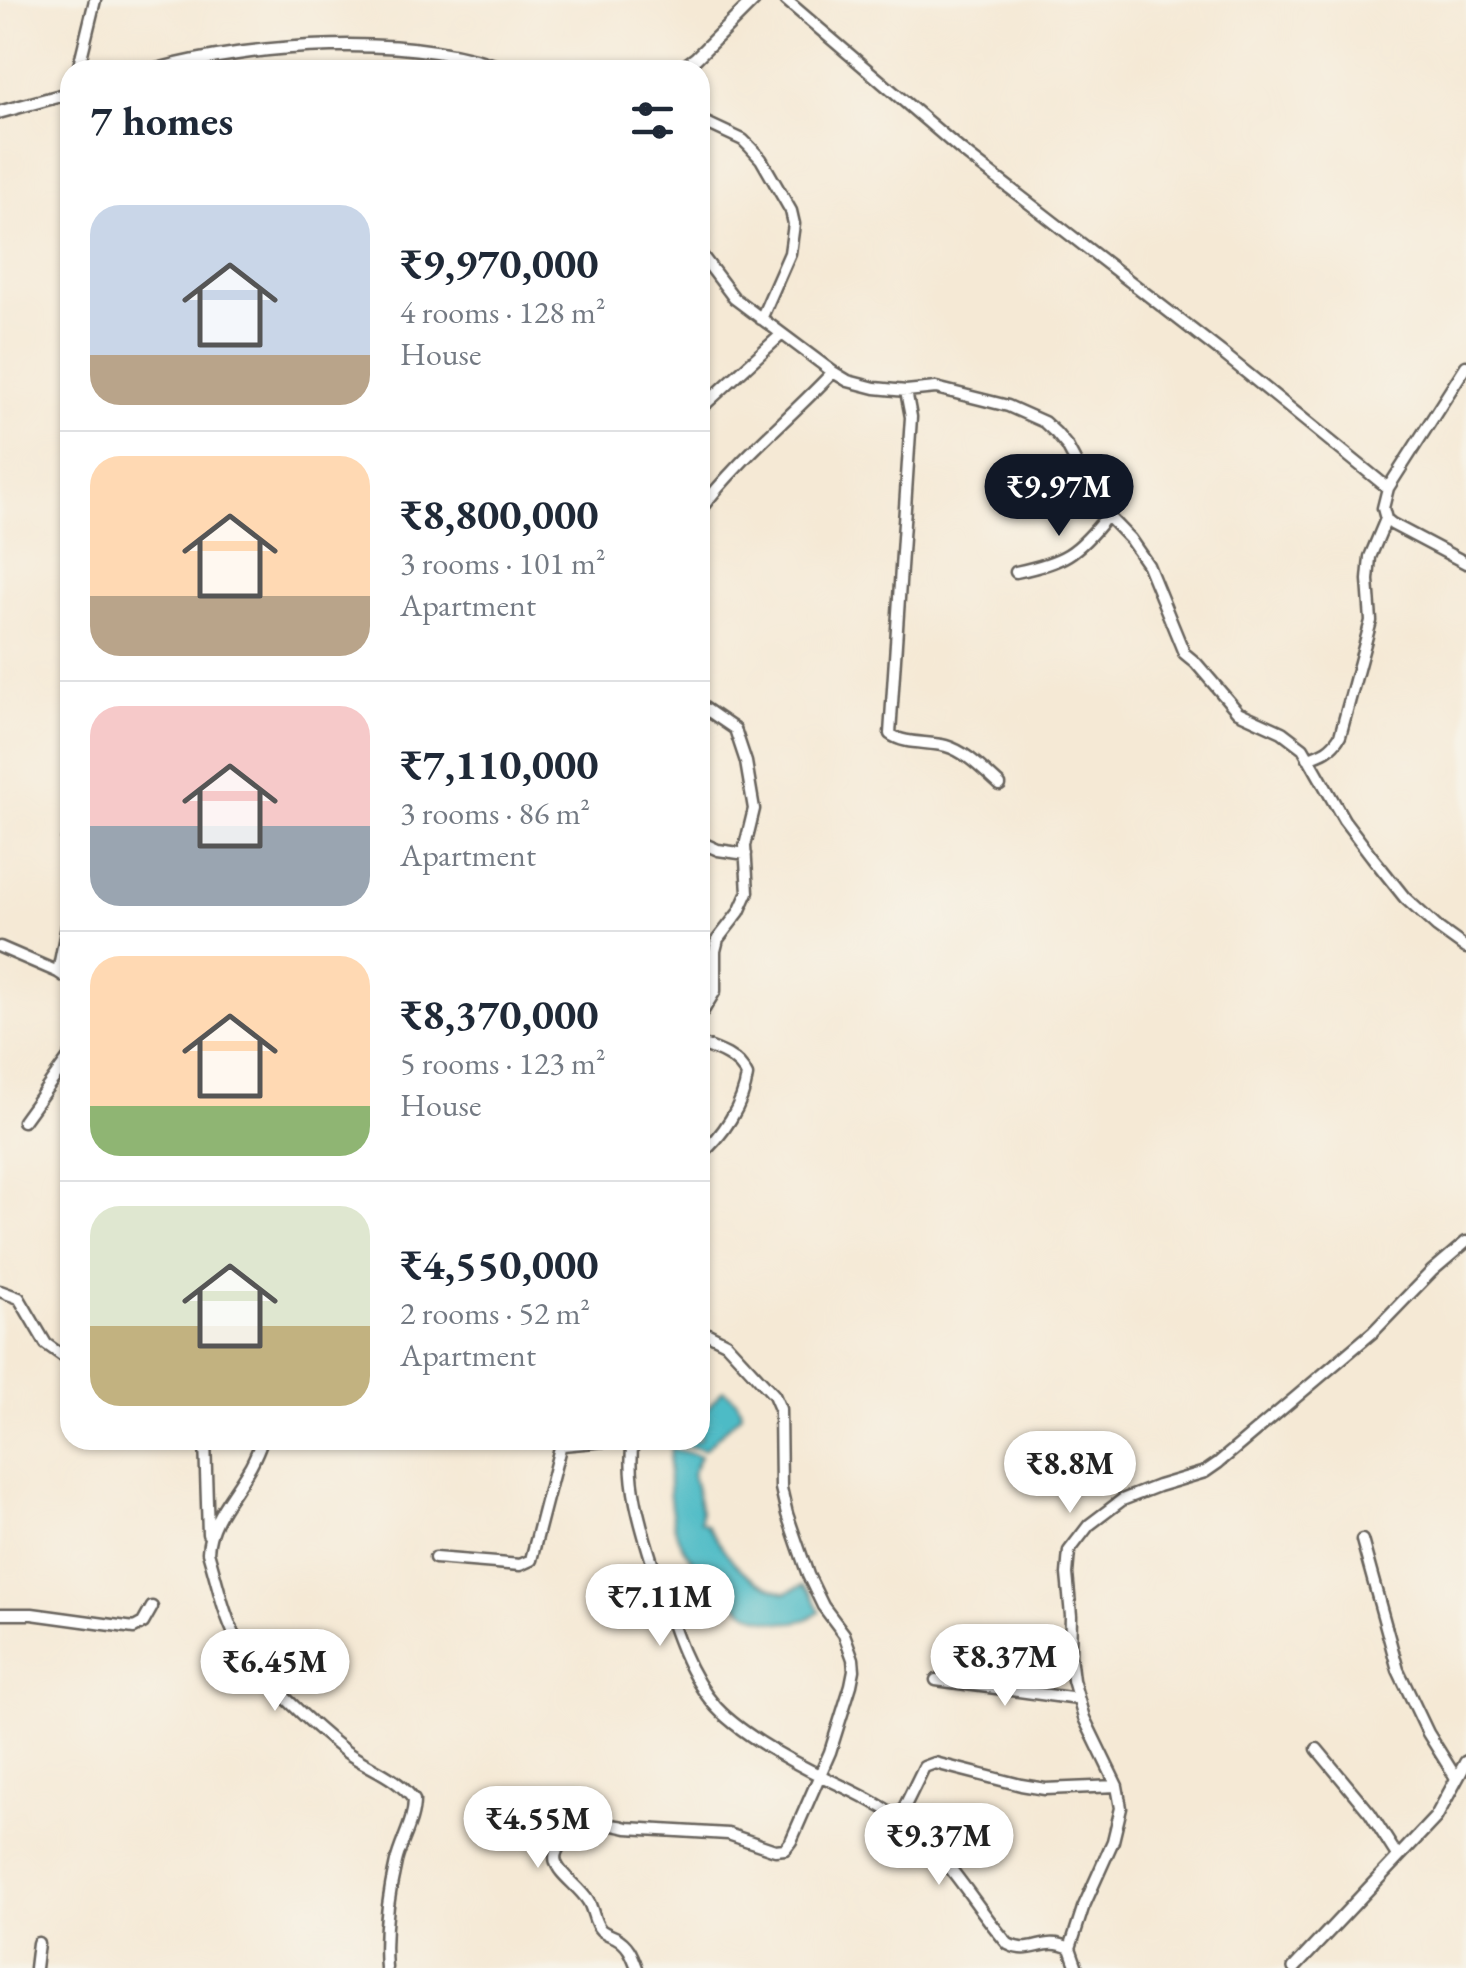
<!DOCTYPE html>
<html lang="en">
<head>
<meta charset="utf-8">
<style>
	body { margin:0; font-family:"EB Garamond",serif; background:#f2f2f3; color:#1f2937; height:100vh; display:flex; flex-direction:column; font-size:38px; white-space:nowrap }
	* { box-sizing:border-box; margin:0 }
	p { font-size:32px; color:#747a83 }
	.icon { flex:none; width:55px; height:55px; fill:none; stroke:currentColor; stroke-width:2; stroke-linecap:round; stroke-linejoin:round }
	.map { position:relative; flex:1; overflow:hidden }
	.drawer { position:absolute; left:60px; top:60px; width:650px; height:1390px; display:flex; flex-direction:column; background:#fff; border-radius:30px; box-shadow:0 2px 8px #0004 }
	.drawer>* { flex:none }
	.price { position:absolute; translate:-50% -85px; padding:0 22px; border-radius:35px; background:#fff; color:#222; font-size:32px; line-height:65px; filter:drop-shadow(0 2px 5px #0008) }
	.price::after { content:''; position:absolute; left:50%; top:60px; width:30px; height:22px; margin-left:-15px; background:inherit; clip-path:polygon(0 0,100% 0,50% 100%) }
	.price.active { background:#111827; color:#fff }
	ul { padding:0; list-style:none }
	li { display:flex; align-items:center; gap:30px; height:250px; padding:0 30px }
	li+li { border-top:2px solid #e0e1e3 }
	li span { display:grid; place-items:center; flex:none; width:280px; height:200px; border-radius:30px; color:#555 }
	li>.icon { margin-inline-start:auto }
	span .icon { width:120px; height:120px; fill:#fffc; stroke-width:1 }
	li b { font-size:42px }
	h2 { display:flex; justify-content:space-between; align-items:center; height:120px; padding:0 30px; font-size:42px }
	.map>svg:first-child { display:block }
	.water { fill:#4dbbc6; stroke:#346c71; stroke-width:2.5 }
	.lines { fill:none; stroke-linecap:round; stroke-linejoin:round }
	.minor-casing { stroke:#68645d; stroke-width:15 }
	.tertiary-casing { stroke:#68645d; stroke-width:16 }
	.minor { stroke:#fff; stroke-width:10 }
	.tertiary { stroke:#fff; stroke-width:11 }
</style>
</head>
<body>
<div class="map">
<svg width="1466" height="1968" viewBox="0 0 1466 1968">
	<rect width="100%" height="100%" fill="#f7f3e8"/>
	<filter id="ink" filterUnits="userSpaceOnUse"><feTurbulence type="fractalNoise" baseFrequency=".01" numOctaves="2"/><feDisplacementMap in="SourceGraphic" scale="20" xChannelSelector="R" yChannelSelector="G"/><feConvolveMatrix kernelMatrix="1 2 1 2 8 2 1 2 1" color-interpolation-filters="sRGB"/></filter>
	<filter id="wash" filterUnits="userSpaceOnUse"><feTurbulence type="fractalNoise" baseFrequency=".0048" numOctaves="4" result="noise"/><feDisplacementMap in="SourceGraphic" scale="40" xChannelSelector="R" yChannelSelector="G"/><feGaussianBlur stdDeviation="2.25" result="paint"/><feColorMatrix in="noise" values="0 0 0 0 0 0 0 0 0 0 0 0 0 0 0 0 0 1.4 0 .05"/><feComposite in="paint" operator="in"/></filter>
	<g filter="url(#wash)">
		<rect width="100%" height="100%" fill="#f5e9d5"/>
		<!-- water -->
		<path class="water" d="M723 1390C733 1396 741 1402 741 1414L704 1450 674 1443 677 1440H700V1416Z
			M671 1448 700 1456 692 1474 701 1510 700 1521 707 1525C733 1563 741 1578 786 1593L803 1585 811 1593 820 1612C796 1630 762 1623 739 1606 729 1598 720 1588 710 1579 698 1567 683 1552 677 1535 669 1508 667 1476 671 1448Z"/>
	</g>
	<g filter="url(#ink)">
		<g class="lines">
			<!-- minor casing -->
			<g class="minor-casing">
				<path id="minor" d="M786 0 962 151 1221 352 1388 488
					M78 70 95 0
					M700 120 743 140 750 147 761 159 791 211 794 224 790 253 761 319
					M700 253 734 298 833 372 848 381 875 388 906 391 936 388 1008 406 1044 422 1056 433 1067 446 1101 509 1130 539 1148 565 1184 653 1196 663 1238 712 1282 732 1303 748 1344 820 1373 858 1405 898 1437 927 1466 948
					M1466 366 1388 488 1383 508 1386 519 1392 524 1466 563
					M906 391 911 417 890 734C905 745 928 741 946 746 967 752 984 771 1000 785
					M700 409 782 334
					M700 510C738 459 789 419 833 372
					M1016 572C1064 562 1077 554 1107 516
					M700 705 735 729 746 762 754 809 745 846 748 892 739 912 718 939 715 951V991L700 1016
					M1308 758C1323 753 1331 750 1340 736L1371 621 1368 580 1370 557 1386 519
					M67 839 70 851
					M700 842 718 850 746 854
					M0 947 58 972 70 980
					M58 972 70 911
					M700 1044C718 1050 739 1057 747 1076 743 1105 723 1136 700 1155
					M23 1121 70 1056
					M0 1291 19 1298 46 1344 70 1361
					M205 1440 208 1534
					M262 1440C258 1450 254 1461 248 1470 233 1496 209 1521 208 1552 217 1581 223 1613 237 1640 251 1669 318 1730 345 1751 369 1769 394 1774 414 1800 414 1822 401 1841 396 1862 388 1897 383 1933 386 1968
					M633 1440C626 1484 643 1533 656 1575 670 1618 685 1672 716 1707 739 1732 780 1755 811 1771 845 1788 880 1802 911 1827 950 1859 975 1906 1008 1944 1033 1957 1043 1935 1070 1948
					M562 1445 616 1440
					M1362 1540 1398 1670 1428 1733 1456 1778
					M435 1558 520 1565 531 1560 562 1440
					M0 1614H32L134 1628 143 1623 152 1607
					M936 1680 1078 1699
					M1317 1749 1370 1813 1398 1857
					M899 1818 924 1767 935 1763 1021 1785 1045 1789 1117 1786
					M35 1968 38 1943
					M637 1968C632 1954 628 1944 615 1937 612 1936 603 1932 601 1930 593 1922 594 1910 588 1901 573 1877 531 1862 574 1834 592 1822 608 1823 627 1828L728 1834 775 1850 785 1849 791 1841 830 1752 851 1685 854 1670 853 1659 844 1634 823 1606 808 1575 787 1514 781 1488 780 1409 774 1395 726 1343 700 1330
					M1077 1968 1070 1948 1074 1936 1083 1908 1113 1841 1121 1808 1117 1786 1084 1718 1073 1680 1070 1655 1071 1616 1067 1574 1069 1551 1089 1525 1122 1500 1158 1486 1205 1472 1218 1463 1373 1332 1432 1271 1466 1242"/>
			</g>
			<!-- tertiary casing -->
			<g class="tertiary-casing">
				<path id="tertiary" d="M155 70C254 43 411 32 507 70
					M680 70 696 58 754 0
					M0 112 70 93
					M1294 1968 1436 1817 1466 1762"/>
			</g>
			<!-- minor -->
			<use href="#minor" class="minor"/>
			<!-- tertiary -->
			<use href="#tertiary" class="tertiary"/>
		</g>
	</g>
</svg>
<b class="price active" style="left:1059px;top:539px">₹9.97M</b>
<b class="price" style="left:1070px;top:1516px">₹8.8M</b>
<b class="price" style="left:660px;top:1649px">₹7.11M</b>
<b class="price" style="left:1005px;top:1709px">₹8.37M</b>
<b class="price" style="left:275px;top:1714px">₹6.45M</b>
<b class="price" style="left:538px;top:1871px">₹4.55M</b>
<b class="price" style="left:939px;top:1888px">₹9.37M</b>
<section class="drawer">
<h2>7 homes<svg class="icon" aria-label="filters" viewBox="0 0 24 24"><path d="M4 7h16M4 17h16"/><circle cx="9" cy="7" r="2"/><circle cx="15" cy="17" r="2"/></svg></h2>
<ul>
<li><span style="background:linear-gradient(#c9d6e8 75%,#b9a48a 0)"><svg class="icon" aria-label="home" viewBox="0 0 24 24"><path d="M3 11l9-7 9 7M6 9v11h12V9"/></svg></span><div><b>₹9,970,000</b><p>4 rooms · 128 m²</p><p>House</p></div></li>
<li><span style="background:linear-gradient(#ffd9b3 70%,#b9a48a 0)"><svg class="icon" aria-label="home" viewBox="0 0 24 24"><path d="M3 11l9-7 9 7M6 9v11h12V9"/></svg></span><div><b>₹8,800,000</b><p>3 rooms · 101 m²</p><p>Apartment</p></div></li>
<li><span style="background:linear-gradient(#f6c9c9 60%,#9aa5b1 0)"><svg class="icon" aria-label="home" viewBox="0 0 24 24"><path d="M3 11l9-7 9 7M6 9v11h12V9"/></svg></span><div><b>₹7,110,000</b><p>3 rooms · 86 m²</p><p>Apartment</p></div></li>
<li><span style="background:linear-gradient(#ffd9b3 75%,#8fb573 0)"><svg class="icon" aria-label="home" viewBox="0 0 24 24"><path d="M3 11l9-7 9 7M6 9v11h12V9"/></svg></span><div><b>₹8,370,000</b><p>5 rooms · 123 m²</p><p>House</p></div></li>
<li><span style="background:linear-gradient(#dfe7d0 60%,#c2b280 0)"><svg class="icon" aria-label="home" viewBox="0 0 24 24"><path d="M3 11l9-7 9 7M6 9v11h12V9"/></svg></span><div><b>₹4,550,000</b><p>2 rooms · 52 m²</p><p>Apartment</p></div></li>
</ul>
</section>
</div>
</body>
</html>
